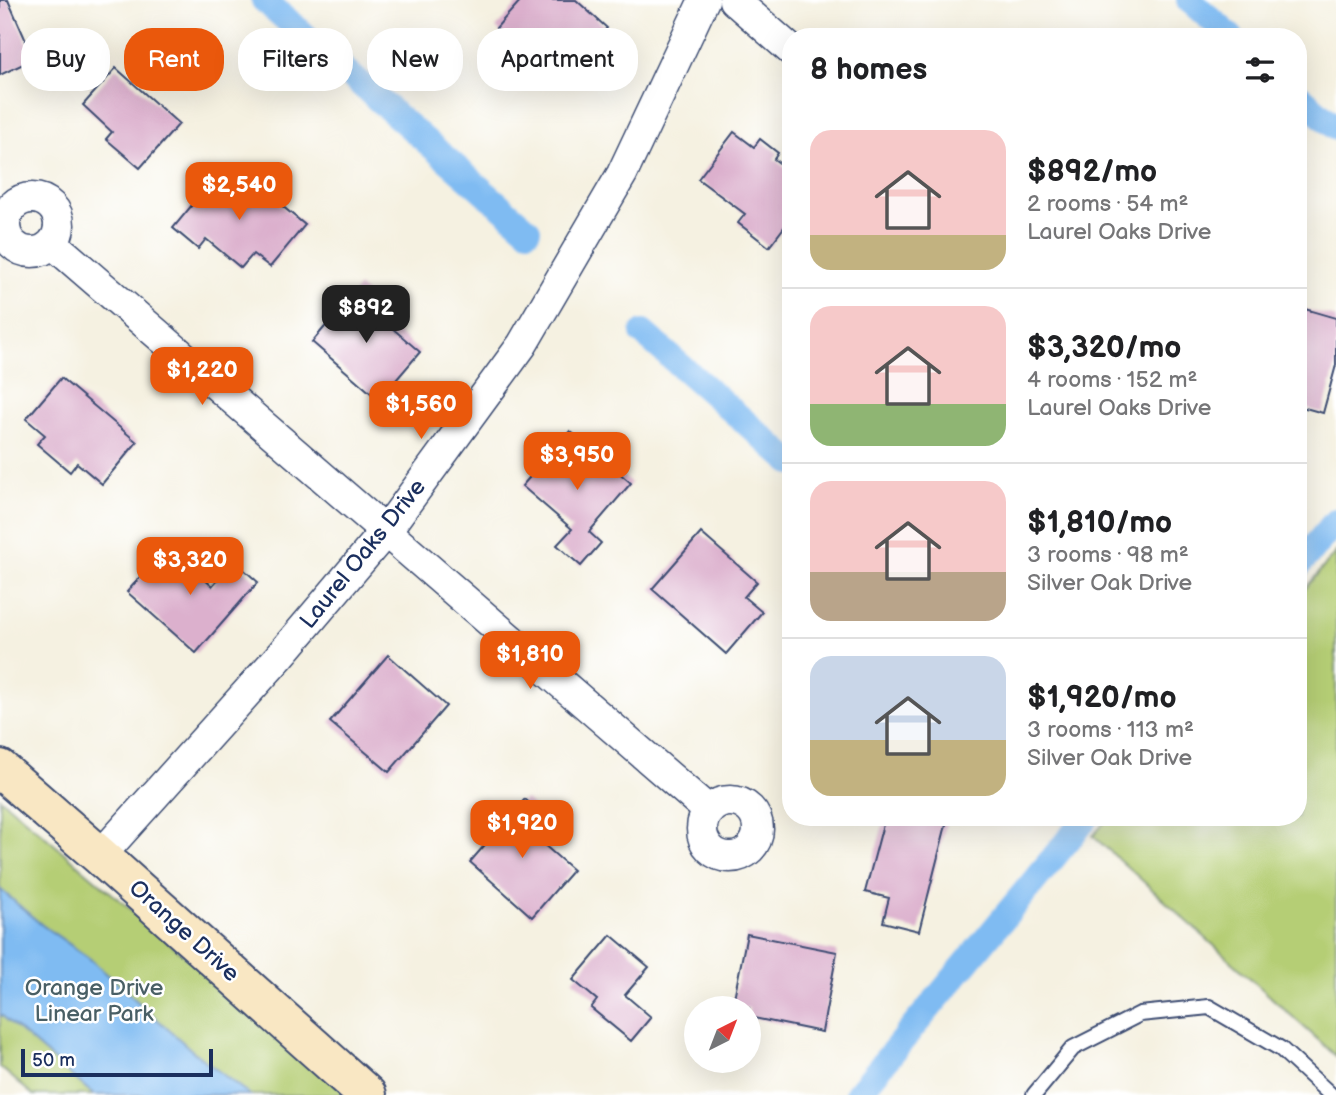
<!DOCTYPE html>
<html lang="en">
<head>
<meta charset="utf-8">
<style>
	body { margin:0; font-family:"Balsamiq Sans",sans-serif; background:#f2f2f2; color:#202124; height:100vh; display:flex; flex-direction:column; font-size:26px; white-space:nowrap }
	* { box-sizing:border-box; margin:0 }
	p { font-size:23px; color:#757577 }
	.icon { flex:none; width:38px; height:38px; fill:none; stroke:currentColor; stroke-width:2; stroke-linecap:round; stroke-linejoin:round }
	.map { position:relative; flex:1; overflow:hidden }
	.sheet { position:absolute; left:782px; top:28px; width:525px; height:798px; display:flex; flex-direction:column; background:#fff; border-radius:28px; box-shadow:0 7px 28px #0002 }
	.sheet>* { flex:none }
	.top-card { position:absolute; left:21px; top:28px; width:656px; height:63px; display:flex; gap:14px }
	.needle { width:46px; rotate:42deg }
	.fabs { position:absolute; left:684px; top:996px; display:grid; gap:14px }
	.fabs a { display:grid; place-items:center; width:77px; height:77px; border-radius:50%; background:#fff; box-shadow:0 7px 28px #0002; font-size:35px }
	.scale { position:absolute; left:21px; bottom:18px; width:192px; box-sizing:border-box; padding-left:7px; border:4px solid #1b2f5e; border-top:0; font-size:19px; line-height:24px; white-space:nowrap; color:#1b2f5e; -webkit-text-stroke:5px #fff; paint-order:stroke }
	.price { position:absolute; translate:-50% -60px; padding:0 16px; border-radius:14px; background:#ea580c; color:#fff; font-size:23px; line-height:46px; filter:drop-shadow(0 2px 4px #0008) }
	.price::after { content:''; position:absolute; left:50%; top:42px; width:21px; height:16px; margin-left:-10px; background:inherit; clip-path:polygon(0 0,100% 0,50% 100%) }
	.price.on { background:#222; color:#fff }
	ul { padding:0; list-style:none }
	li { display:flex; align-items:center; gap:21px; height:175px; padding:0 28px }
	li+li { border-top:2px solid #e0e0e0 }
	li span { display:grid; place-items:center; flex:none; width:196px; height:140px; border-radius:21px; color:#555 }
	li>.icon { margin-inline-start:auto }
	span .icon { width:84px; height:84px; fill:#fffc; stroke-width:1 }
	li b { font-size:30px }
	h2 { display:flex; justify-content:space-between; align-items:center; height:84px; padding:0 28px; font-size:30px }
	.chip { padding:0 24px; border-radius:28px; background:#fff; box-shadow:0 7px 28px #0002; font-size:24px; line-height:63px }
	.chip.on { background:#ea580c; color:#fff }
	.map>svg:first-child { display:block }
	.green { fill:#b5ce74; stroke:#687e69; stroke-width:2 }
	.water { fill:#7fbbf2; stroke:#4d75a8; stroke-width:2 }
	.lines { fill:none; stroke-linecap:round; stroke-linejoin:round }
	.canal { stroke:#7fbbf2; stroke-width:26 }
	.building { fill:#dcb0cd }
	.lane-casing { stroke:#3c4c72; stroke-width:18 }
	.street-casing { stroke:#3c4c72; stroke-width:33 }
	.secondary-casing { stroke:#3c4c72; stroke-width:42 }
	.lane { stroke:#fff; stroke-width:14 }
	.street { stroke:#fff; stroke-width:30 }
	.secondary { stroke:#f9e7c3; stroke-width:38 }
	.labels { text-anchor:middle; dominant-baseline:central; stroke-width:5; stroke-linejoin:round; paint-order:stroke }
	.street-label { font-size:23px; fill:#1b2f5e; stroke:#fff }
	.park-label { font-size:23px; fill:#495f65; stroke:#fff }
</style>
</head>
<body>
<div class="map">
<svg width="1336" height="1095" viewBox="0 0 1336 1095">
	<rect width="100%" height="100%" fill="#fff"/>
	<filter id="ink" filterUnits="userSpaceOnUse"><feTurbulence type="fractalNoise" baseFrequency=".0143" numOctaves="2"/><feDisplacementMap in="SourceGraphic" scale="14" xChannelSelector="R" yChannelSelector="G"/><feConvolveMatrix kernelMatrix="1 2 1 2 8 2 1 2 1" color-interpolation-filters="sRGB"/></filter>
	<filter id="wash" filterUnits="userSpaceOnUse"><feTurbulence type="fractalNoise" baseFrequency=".00686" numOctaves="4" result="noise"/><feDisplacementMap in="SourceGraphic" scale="28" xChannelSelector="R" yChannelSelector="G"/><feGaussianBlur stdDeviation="1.57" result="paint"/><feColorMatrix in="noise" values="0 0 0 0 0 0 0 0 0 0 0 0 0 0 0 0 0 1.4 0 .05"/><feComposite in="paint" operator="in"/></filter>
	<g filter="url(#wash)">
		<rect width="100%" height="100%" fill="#f5f1e1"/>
		<!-- green -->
		<path class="green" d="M1336 552V1056L1093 836 1109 817H1298L1299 596Z
			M0 798 348 1095H33L0 1067Z"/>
		<!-- water -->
		<path class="water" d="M0 889 42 925 89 958 196 1054 250 1095H94L0 1014Z"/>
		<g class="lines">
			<!-- canal -->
			<path class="canal" d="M264 0 528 230
				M1189 0 1231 37
				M1298 95 1336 128
				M643 333 791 462
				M1298 566 1336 521
				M857 1095 1087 817"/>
		</g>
		<g id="blocks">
			<!-- building -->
			<path class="building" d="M0 0H8L34 59 0 75Z
				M521 0H576L607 28 559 83 496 28Z
				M116 68 179 124 140 168 106 139 112 132 83 105Z
				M734 132 754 147 760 139 778 153 774 159 791 172V218L769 247 738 223 745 214 698 179Z
				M221 170 251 195 258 186 305 225 270 267 253 254 241 268 206 239 198 249 173 228Z
				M359 287 376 302 370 309 420 352 379 400 312 342Z
				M1298 307 1336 318V365L1323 413 1298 406Z
				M61 378 137 442 102 484 77 463 70 472 37 444 45 435 26 419Z
				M570 431 631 483 589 532 601 543 581 566 557 545 572 529 522 486Z
				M701 533 757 582 744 597 762 612 726 654 652 589Z
				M167 546 212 586 234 561 258 582 196 653 127 592Z
				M388 655 446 706 389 772 330 722Z
				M525 799 549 821 535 837 573 870 532 917 470 862Z
				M885 817H948L919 931 883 922 889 898 865 892Z
				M747 934 837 952 822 1032 749 1017V1008H732Z
				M611 935 649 967 625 995 651 1017 631 1041 591 1008 597 1000 573 980Z"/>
		</g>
	</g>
	<g filter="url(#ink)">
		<use href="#blocks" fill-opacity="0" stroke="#3c4c72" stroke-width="2"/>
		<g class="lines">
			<!-- lane casing -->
			<g class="lane-casing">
				<path id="lane" d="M1034 1095 1073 1048 1140 1014 1209 1007 1281 1049 1331 1095"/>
			</g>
			<!-- street casing -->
			<g class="street-casing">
				<path id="street" d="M734 0 791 50
					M5 225a27 27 0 1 1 54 0a27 27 0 1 1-54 0Z
					M52 243 709 811
					M702 829a28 28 0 1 1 56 0a28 28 0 1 1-56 0Z
					M100 856 279 657 385 532 522 345 622 174 704 0"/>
			</g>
			<!-- secondary casing -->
			<g class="secondary-casing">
				<path id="secondary" d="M0 769 100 856 367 1095"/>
			</g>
			<!-- lane -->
			<use href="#lane" class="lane"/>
			<!-- street -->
			<use href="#street" class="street"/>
			<!-- secondary -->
			<use href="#secondary" class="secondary"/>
		</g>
	</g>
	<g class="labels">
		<!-- street labels -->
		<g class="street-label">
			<text transform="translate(363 554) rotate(-51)">Laurel Oaks Drive</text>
			<text transform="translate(184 931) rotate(42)">Orange Drive</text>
		</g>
		<!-- park labels -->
		<g class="park-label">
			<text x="94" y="988">Orange Drive<tspan x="94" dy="26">Linear Park</tspan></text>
		</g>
	</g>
</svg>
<div class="fabs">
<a><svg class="needle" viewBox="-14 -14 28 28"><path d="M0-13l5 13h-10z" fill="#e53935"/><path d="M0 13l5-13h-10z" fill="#757577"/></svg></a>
</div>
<div class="scale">50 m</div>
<b class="price" style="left:239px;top:222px">$2,540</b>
<b class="price on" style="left:366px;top:345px">$892</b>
<b class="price" style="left:202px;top:407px">$1,220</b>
<b class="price" style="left:421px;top:441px">$1,560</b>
<b class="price" style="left:577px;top:492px">$3,950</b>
<b class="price" style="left:190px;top:597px">$3,320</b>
<b class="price" style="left:530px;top:691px">$1,810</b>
<b class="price" style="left:522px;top:860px">$1,920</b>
<div class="top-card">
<a class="chip">Buy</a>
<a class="chip on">Rent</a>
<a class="chip">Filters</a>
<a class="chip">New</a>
<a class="chip">Apartment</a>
</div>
<section class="sheet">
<h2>8 homes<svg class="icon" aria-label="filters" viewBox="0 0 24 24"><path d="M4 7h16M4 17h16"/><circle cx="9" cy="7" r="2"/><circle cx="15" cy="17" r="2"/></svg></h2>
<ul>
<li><span style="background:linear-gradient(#f6c9c9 75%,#c2b280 0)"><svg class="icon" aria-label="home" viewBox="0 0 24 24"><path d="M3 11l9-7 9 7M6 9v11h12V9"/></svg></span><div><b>$892/mo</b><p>2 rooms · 54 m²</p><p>Laurel Oaks Drive</p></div></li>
<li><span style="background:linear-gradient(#f6c9c9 70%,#8fb573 0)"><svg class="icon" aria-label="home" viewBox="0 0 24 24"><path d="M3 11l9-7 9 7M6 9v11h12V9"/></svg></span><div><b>$3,320/mo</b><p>4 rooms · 152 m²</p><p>Laurel Oaks Drive</p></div></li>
<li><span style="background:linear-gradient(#f6c9c9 65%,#b9a48a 0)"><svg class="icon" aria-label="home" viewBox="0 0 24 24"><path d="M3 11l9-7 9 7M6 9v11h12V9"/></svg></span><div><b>$1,810/mo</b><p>3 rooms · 98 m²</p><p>Silver Oak Drive</p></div></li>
<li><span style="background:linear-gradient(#c9d6e8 60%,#c2b280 0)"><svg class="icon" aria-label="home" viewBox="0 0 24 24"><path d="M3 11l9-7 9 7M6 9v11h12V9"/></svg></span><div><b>$1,920/mo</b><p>3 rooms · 113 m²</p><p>Silver Oak Drive</p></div></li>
</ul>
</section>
</div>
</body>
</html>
